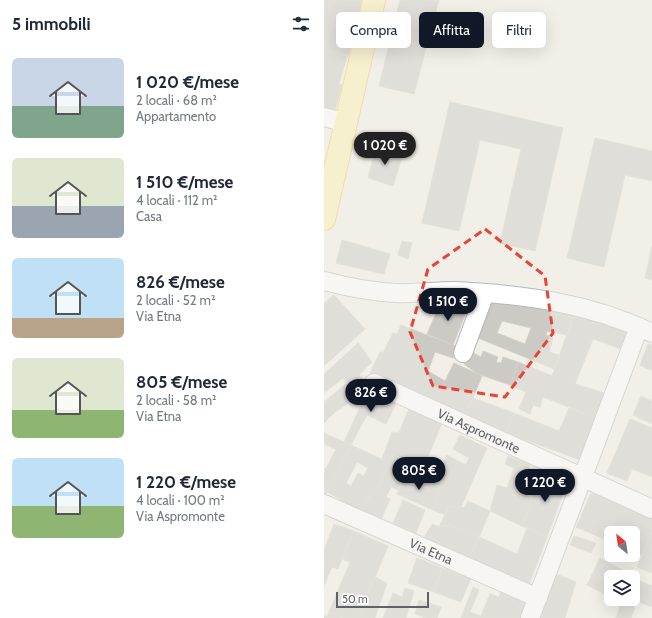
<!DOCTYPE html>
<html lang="it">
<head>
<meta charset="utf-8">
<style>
	body { margin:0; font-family:Cabin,sans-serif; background:#f2f2f3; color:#1f2937; height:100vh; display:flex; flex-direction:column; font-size:15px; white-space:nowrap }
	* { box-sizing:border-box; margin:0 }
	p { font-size:13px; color:#747a83 }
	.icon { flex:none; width:22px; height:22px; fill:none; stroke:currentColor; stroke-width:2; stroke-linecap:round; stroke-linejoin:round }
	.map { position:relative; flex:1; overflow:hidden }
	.drawer { display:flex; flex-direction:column; background:#fff; width:324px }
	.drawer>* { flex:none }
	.banner { position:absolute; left:12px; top:12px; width:256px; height:36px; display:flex; gap:8px }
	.needle { width:26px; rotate:331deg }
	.fabs { position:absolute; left:280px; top:526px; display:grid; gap:8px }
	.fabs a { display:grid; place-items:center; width:36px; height:36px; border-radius:6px; background:#fff; box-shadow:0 4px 16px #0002; font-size:20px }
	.scale { position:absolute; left:12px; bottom:10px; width:93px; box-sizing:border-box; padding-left:4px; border:2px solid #5f6368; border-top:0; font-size:11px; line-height:14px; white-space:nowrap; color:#5f6368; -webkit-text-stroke:3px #fff; paint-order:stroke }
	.price { position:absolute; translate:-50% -34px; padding:0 9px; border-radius:14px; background:#111827; color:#fff; font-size:13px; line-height:26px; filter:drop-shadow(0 1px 2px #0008) }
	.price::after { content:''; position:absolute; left:50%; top:24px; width:12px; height:9px; margin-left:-6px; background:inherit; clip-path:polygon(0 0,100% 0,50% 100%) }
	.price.active { background:#222; color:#fff }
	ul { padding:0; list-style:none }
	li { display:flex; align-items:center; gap:12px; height:100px; padding:0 12px }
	li span { display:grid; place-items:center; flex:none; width:112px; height:80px; border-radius:6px; color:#555 }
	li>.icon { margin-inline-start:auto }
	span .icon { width:48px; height:48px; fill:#fffc; stroke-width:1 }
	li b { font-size:17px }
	h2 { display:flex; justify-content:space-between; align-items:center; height:48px; padding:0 12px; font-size:17px }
	.pill { padding:0 14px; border-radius:6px; background:#fff; box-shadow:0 4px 16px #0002; font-size:14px; line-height:36px }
	.pill.active { background:#111827; color:#fff }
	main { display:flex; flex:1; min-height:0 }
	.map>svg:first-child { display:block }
	.building { fill:#cccac5; stroke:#d6d1c6; fill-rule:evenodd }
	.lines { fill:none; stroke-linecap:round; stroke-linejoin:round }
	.minor-casing { stroke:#b5b8bc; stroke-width:20 }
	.major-casing { stroke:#f2c960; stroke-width:24 }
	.minor { stroke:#fff; stroke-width:18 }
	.major { stroke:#fff2af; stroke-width:22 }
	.marked { fill:none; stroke:#ea4335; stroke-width:3; stroke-dasharray:8 5; stroke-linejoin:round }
	.labels { text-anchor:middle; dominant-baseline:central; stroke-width:3; stroke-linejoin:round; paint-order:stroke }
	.street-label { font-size:13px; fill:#5f6368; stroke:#fff }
</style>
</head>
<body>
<main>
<section class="drawer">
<h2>5 immobili<svg class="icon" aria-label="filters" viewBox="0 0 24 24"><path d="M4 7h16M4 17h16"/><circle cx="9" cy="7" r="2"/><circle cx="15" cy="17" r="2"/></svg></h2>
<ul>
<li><span style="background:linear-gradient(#c9d6e8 60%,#7fa58c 0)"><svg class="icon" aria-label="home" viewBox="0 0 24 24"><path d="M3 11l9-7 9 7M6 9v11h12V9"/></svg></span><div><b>1 020 €/mese</b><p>2 locali · 68 m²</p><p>Appartamento</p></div></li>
<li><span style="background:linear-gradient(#dfe7d0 60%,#9aa5b1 0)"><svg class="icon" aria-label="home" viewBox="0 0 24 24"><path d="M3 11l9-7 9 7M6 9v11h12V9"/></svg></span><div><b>1 510 €/mese</b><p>4 locali · 112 m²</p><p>Casa</p></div></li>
<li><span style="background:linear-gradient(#bfe0f5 75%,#b9a48a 0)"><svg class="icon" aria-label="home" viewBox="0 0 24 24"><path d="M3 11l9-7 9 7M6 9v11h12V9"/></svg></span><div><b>826 €/mese</b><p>2 locali · 52 m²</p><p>Via Etna</p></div></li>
<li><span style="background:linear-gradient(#dfe7d0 65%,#8fb573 0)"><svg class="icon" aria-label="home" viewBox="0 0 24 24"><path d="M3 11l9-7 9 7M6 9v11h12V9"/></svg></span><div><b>805 €/mese</b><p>2 locali · 58 m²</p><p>Via Etna</p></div></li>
<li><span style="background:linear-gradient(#bfe0f5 60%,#8fb573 0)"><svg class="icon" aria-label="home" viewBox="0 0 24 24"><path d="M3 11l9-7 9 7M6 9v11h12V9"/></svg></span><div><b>1 220 €/mese</b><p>4 locali · 100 m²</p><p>Via Aspromonte</p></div></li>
</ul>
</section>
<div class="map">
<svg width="328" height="618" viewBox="0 0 328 618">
	<rect width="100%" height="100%" fill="#f1efe8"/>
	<!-- building -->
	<path class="building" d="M0 0H38L24 56 1 50 11 11 4 9 5 7 0 6Z
		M76 0H115L90 94 55 86Z
		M0 6 5 7 4 9 11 11 1 50 23 56 15 84 18 85 11 111 0 108Z
		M126 102 239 128 211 251 176 243 197 149 156 140 135 231 98 223Z
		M271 138 328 151V181L301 175 280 267 243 258Z
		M52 148 79 154 69 186 44 178Z
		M18 240 66 254 60 274 12 263Z
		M78 241 88 243 84 259 74 255Z
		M328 246V280L321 278Z
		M10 295 41 329 0 366V303Z
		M162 298 251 312 243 335 223 331 222 335 229 338 225 352 235 355 230 369 149 336ZM178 321 207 328 201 344 173 333Z
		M116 304 145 305 129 345 103 334Z
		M251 312 306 331 300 350 269 339 251 384 280 393 273 418 219 397 216 407 209 405 206 414 195 409 202 392 186 385 194 362 228 376Z
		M77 325 134 347 129 358 111 352 104 371 121 381 130 363 158 376 141 417 46 373 56 352 59 353 69 333 73 334Z
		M34 343 48 362 35 375 42 383 23 404 10 413 0 423V402L23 383 19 378 0 393V374Z
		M324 344 328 345V371L316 365Z
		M146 351 157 357 159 351 174 357 172 362 177 363 179 357 194 362 186 385 154 374 140 364Z
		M44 390 73 402 62 424 43 415 27 445 20 442Z
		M317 396 328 401V424L309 415Z
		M149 398 190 413 181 433 141 417Z
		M85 408 118 423 95 478 58 459 68 432 75 433Z
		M245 408 273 418 257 460 181 433 190 413 235 431Z
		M306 419 328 428V477L308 469 303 481 283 473Z
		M0 433 27 445 1 496 0 468 2 469 12 449 0 444Z
		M136 435 163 448 137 507 125 506 121 515 109 510 116 487 109 484 123 455 142 465 145 458 129 449Z
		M27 445 66 463 52 491 48 490 38 512 3 492ZM33 462 44 468 40 476 34 473 27 486 22 483Z
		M184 456 206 465 197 493 208 498 198 526 166 511 173 485 183 488 190 468 181 464Z
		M66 463 83 472 74 490 67 487 62 497 66 499 57 520 38 512 48 490 52 491Z
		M218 470 244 480 223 537 198 526Z
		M83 472 116 487 109 510 73 494Z
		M267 493 328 519V532L318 556 309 552V533H287V542L252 527Z
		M79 500 101 510 92 533 69 523Z
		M144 501 166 511 155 537 126 525 115 527 125 506 140 508Z
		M10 524 30 531 14 569 0 564V550Z
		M108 524 115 527 126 525 155 537 143 562 98 541Z
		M203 528 223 537 204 587 143 562 155 537 193 554Z
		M30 531 64 546 34 618H19L5 612 26 562 18 559Z
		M328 532V573L313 567Z
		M250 536 272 543 267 553 246 545Z
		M93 558 118 568 110 592 84 583Z
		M276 558 308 575 307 577H287V597L263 585Z
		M0 564 8 567 0 586Z
		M118 568 147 578 137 602 110 592Z
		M232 574 252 582 241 618H217Z
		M51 577 63 583 51 618H34Z
		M313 580 328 586V607L308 599Z
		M149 587 155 590 146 612 157 616 166 594 175 597 177 591 205 602 198 618H137Z
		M81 588 90 591 82 618H59L69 593 78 597Z
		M95 600 117 607 113 618H102L91 614Z
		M297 603 311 607 307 618H292Z
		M5 612 19 618H0V615L3 617Z"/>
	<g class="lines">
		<!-- minor casing -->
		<g class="minor-casing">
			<g id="minor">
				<path d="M0 117 22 123"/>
				<path d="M0 281C23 287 48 292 72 293 91 294 111 291 130 291 198 294 266 303 328 333"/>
				<path d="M139 353 161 293"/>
				<path id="s1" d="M50 383 328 509"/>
				<path id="s2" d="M0 504 214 598"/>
				<path d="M206 618 315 327"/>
			</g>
		</g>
		<!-- major casing -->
		<g class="major-casing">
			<path id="major" d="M0 219 50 0"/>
		</g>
		<!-- minor -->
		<use href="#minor" class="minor"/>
		<!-- major -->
		<use href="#major" class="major"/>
	</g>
	<!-- marked area -->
	<path d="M0 0H328V618H0ZM161 229 221 276 229 333 181 397 109 386 86 332 104 269Z" fill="#f1efe8" fill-opacity=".55" fill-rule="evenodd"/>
	<path class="marked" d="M161 229 221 276 229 333 181 397 109 386 86 332 104 269Z"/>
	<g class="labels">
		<!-- street labels -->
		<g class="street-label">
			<text stroke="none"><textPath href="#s1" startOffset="115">Via Aspromonte</textPath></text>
			<text stroke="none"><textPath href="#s2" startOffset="117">Via Etna</textPath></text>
		</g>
	</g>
</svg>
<div class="fabs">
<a><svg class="needle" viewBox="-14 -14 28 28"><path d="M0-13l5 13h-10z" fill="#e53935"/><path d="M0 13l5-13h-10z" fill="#747a83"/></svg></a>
<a><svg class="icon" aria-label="layers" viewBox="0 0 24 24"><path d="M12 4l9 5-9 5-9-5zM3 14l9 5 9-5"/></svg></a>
</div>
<div class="scale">50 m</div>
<b class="price active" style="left:61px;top:166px">1 020 €</b>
<b class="price" style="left:124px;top:322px">1 510 €</b>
<b class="price" style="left:47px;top:413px">826 €</b>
<b class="price" style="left:95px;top:491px">805 €</b>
<b class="price" style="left:221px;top:503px">1 220 €</b>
<div class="banner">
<a class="pill">Compra</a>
<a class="pill active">Affitta</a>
<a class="pill">Filtri</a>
</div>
</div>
</main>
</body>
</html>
